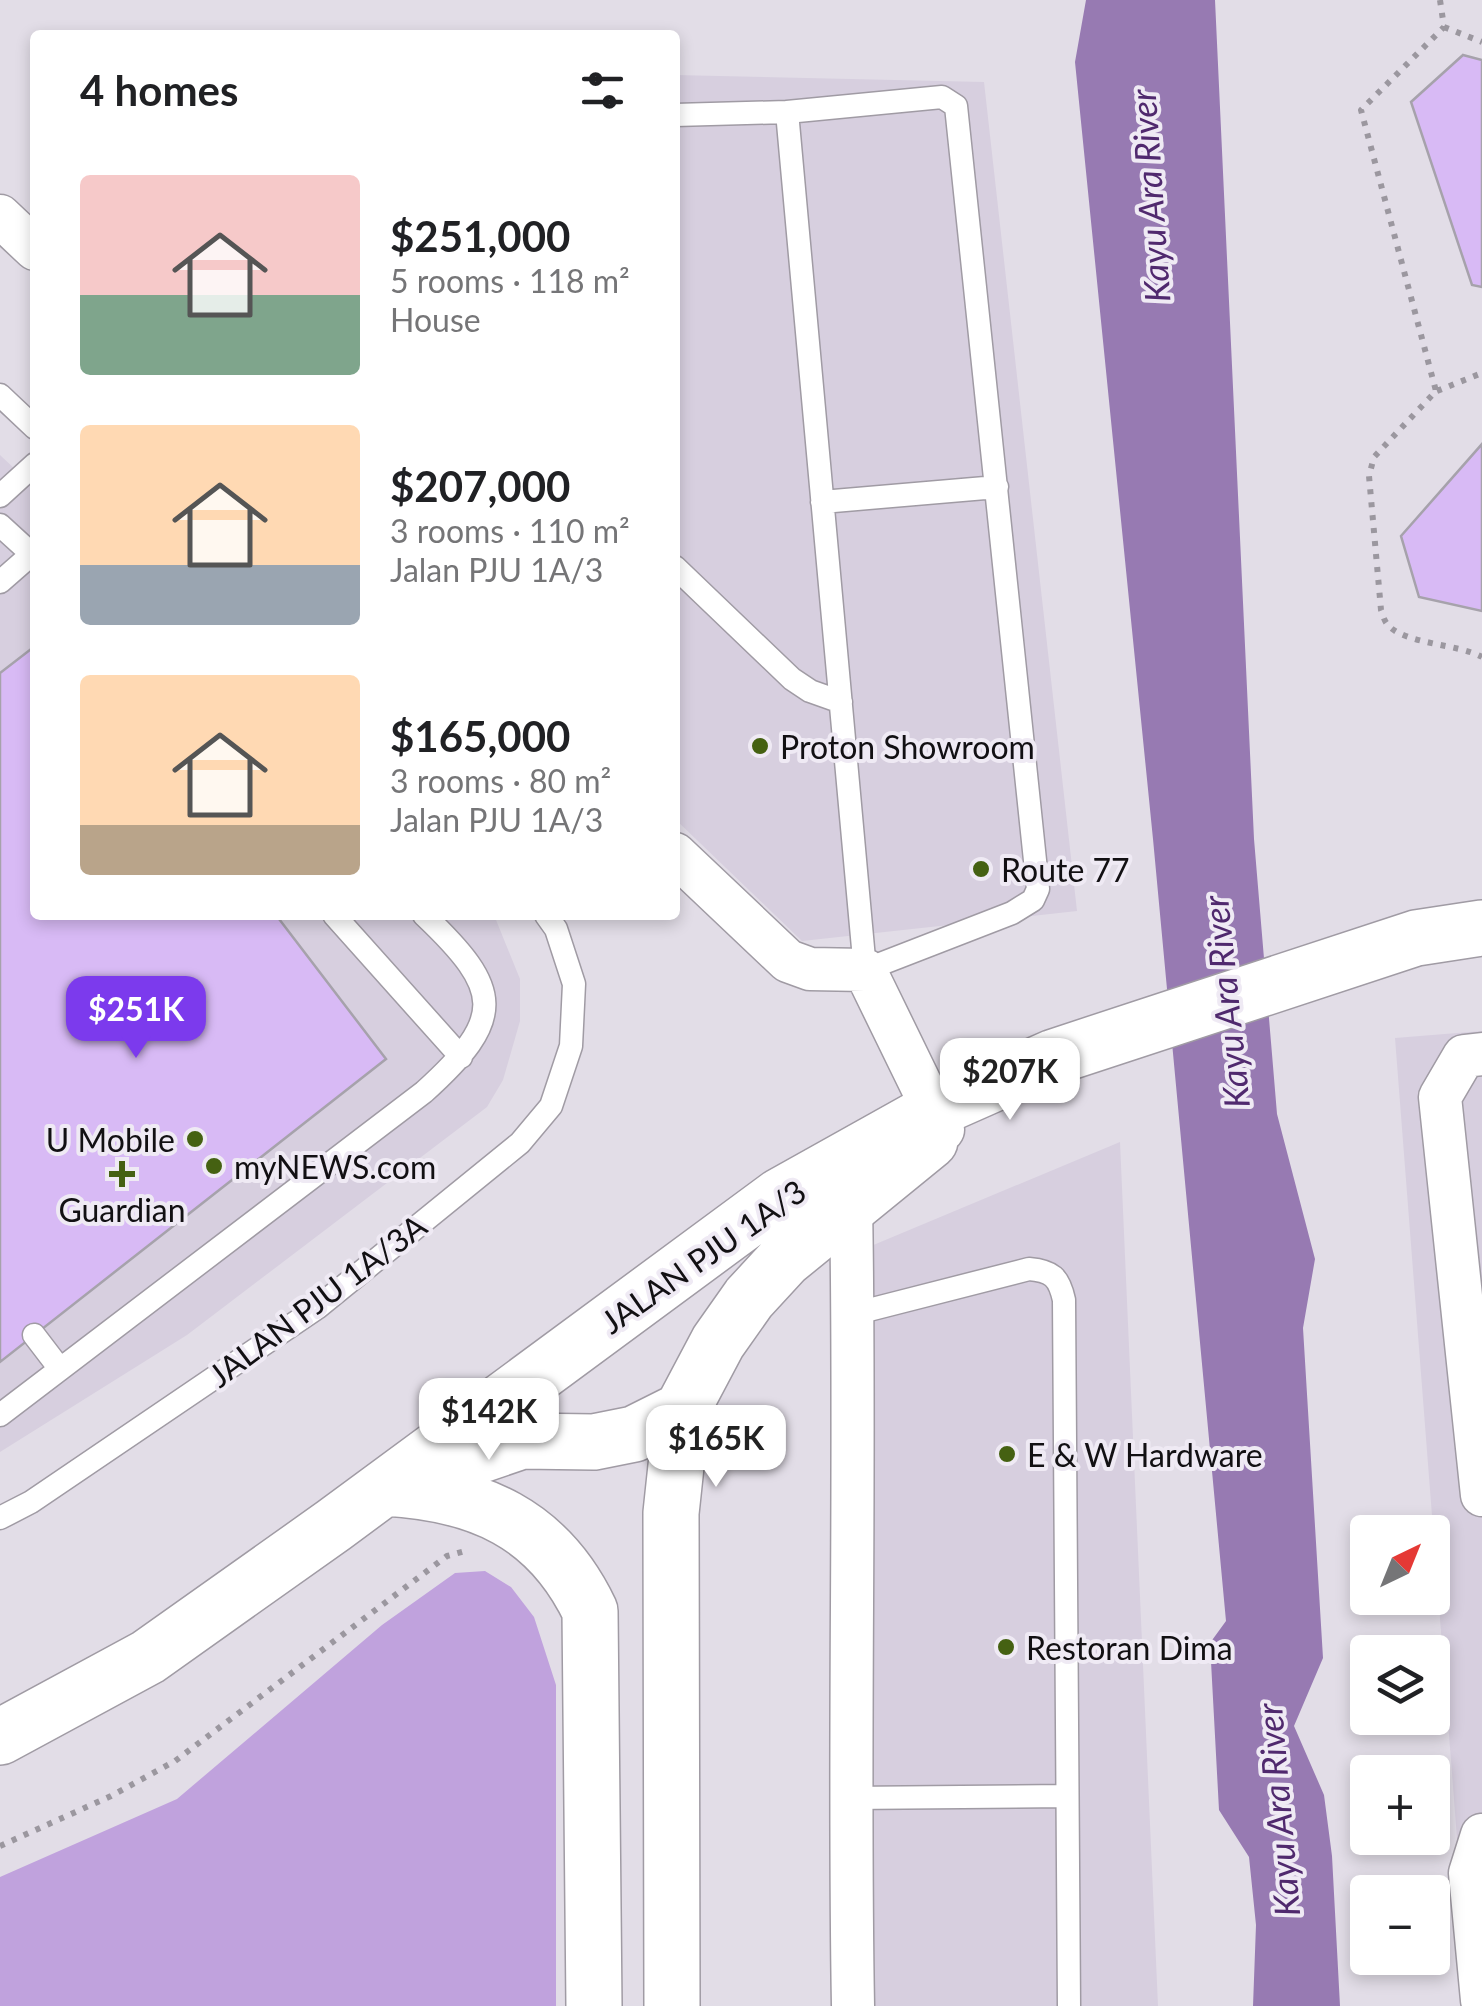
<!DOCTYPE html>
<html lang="en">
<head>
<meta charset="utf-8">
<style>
	body { margin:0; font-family:Lato,sans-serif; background:#f6f6f6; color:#202124; height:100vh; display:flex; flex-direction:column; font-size:38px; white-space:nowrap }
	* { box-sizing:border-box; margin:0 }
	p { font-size:32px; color:#757577 }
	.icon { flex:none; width:55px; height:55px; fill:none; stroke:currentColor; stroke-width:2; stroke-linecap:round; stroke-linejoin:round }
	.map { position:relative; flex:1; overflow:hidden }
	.drawer { position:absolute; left:30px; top:30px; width:650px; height:890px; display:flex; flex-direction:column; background:#fff; border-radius:10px; box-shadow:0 5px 15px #0003 }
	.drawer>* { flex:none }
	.needle { width:65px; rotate:43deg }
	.tools { position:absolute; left:1350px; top:1515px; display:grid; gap:20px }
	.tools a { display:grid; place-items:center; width:100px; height:100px; border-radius:10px; background:#fff; box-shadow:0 5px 15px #0003; font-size:50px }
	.price { position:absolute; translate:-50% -85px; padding:0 22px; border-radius:20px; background:#fff; color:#222; font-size:32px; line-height:65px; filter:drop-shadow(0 2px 5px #0008) }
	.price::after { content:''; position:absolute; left:50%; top:60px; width:30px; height:22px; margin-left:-15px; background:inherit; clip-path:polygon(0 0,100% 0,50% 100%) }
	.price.active { background:#7c3aed; color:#fff }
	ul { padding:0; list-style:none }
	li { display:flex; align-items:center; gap:30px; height:250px; padding:0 50px }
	li span { display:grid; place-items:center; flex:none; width:280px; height:200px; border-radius:10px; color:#555 }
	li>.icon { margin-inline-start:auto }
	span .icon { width:120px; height:120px; fill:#fffc; stroke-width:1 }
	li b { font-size:42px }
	h2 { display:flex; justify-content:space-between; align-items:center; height:120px; padding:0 50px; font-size:42px }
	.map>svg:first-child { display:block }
	.built { fill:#d7cfdf }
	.forest { fill:#c0a2dd }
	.water { fill:#977ab2 }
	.building { fill:#d8baf5; stroke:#a6a2ab; stroke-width:2.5 }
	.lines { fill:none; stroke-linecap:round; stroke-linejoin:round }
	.lane-casing { stroke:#a09ba4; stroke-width:25 }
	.street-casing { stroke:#a09ba4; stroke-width:45 }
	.secondary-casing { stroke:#a09ba4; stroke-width:58 }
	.path { stroke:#9b979f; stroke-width:6; stroke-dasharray:5 8; stroke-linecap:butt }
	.lane { stroke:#fff; stroke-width:22 }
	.street { stroke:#fff; stroke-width:42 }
	.secondary { stroke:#fff; stroke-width:55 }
	.poi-dot { fill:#456112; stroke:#efeaf4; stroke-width:4 }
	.labels { text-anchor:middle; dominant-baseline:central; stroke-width:8; stroke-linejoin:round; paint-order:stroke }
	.poi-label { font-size:32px; fill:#121013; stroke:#efeaf4; text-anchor:start }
	.street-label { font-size:32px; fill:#121013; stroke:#efeaf4 }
	.water-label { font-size:35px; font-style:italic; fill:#50296e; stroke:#efeaf4 }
</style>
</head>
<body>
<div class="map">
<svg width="1482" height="2006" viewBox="0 0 1482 2006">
	<rect width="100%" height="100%" fill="#e2dde7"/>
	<!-- built -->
	<path class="built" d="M675 75 984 82 1077 911 802 941 675 819Z
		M0 455 35 488V915H494L520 979V1021L503 1080 487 1107 187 1335 0 1452Z
		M1482 1031V2006H1470L1395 1038Z
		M1120 1142 1158 2006H874L871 1246Z"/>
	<!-- forest -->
	<path class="forest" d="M485 1571 511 1587 534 1617 556 1685V2006H0V1877L177 1799 382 1625 455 1573Z"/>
	<!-- water -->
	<path class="water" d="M1086 0H1215L1254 839 1277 1114 1315 1259 1303 1328 1323 1658 1294 1726 1324 1795 1332 1856 1340 2006H1253L1256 1925 1249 1857 1219 1810 1210 1643 1226 1621 1153 839 1075 62Z"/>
	<!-- building -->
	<path class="building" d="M1463 55 1482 60V287L1472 285 1411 102Z
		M1482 444V611L1419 597 1401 536Z
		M35 646V915H276L386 1059 0 1362V673Z"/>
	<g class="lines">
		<!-- lane casing -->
		<g class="lane-casing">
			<path id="lane" d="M675 115 787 112 865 970 1012 913 1033 900 1038 889 956 106 942 97 787 112
				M0 395 35 428
				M0 496 35 464
				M822 502 997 487
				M0 525 35 557
				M675 567 792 679 810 691 841 702
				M0 582 32 554
				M334 915 461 1057
				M853 1314 1029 1269C1052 1271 1059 1277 1064 1300L1069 2006
				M34 1335 60 1369
				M0 1415 424 1092C506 1018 503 990 424 915
				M0 1518 31 1502 317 1308 520 1143 551 1106 571 1046 574 984 556 929 546 915
				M849 1798 1067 1796"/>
		</g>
		<!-- street casing -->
		<g class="street-casing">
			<path id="street" d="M0 216 35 249
				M675 854 788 961 810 969 865 970 943 1130
				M1482 1054 1464 1056 1440 1097 1482 1495
				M851 1206C856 1472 848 1739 853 2006
				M1482 1835 1470 1873 1482 2000"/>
		</g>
		<!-- secondary casing -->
		<g class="secondary-casing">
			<path id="secondary" d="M434 1471 522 1441 594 1442 634 1434 682 1410
				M384 1488C478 1493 548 1523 590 1611L594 2006
				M0 1737 148 1657 334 1525 780 1196 934 1110 1054 1057 1416 938 1482 928
				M672 2006 671 1513 682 1410 718 1342 749 1298 784 1260 930 1141"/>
		</g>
		<!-- path -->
		<path class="path" d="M1440 0 1444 27 1361 110 1436 391 1374 457 1369 476 1381 610C1383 615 1384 621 1388 625 1404 644 1459 644 1482 657
			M1444 27 1482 42
			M1437 391 1482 373
			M0 1846 111 1796 175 1761 447 1556 465 1551"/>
		<!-- lane -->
		<use href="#lane" class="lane"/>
		<!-- street -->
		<use href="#street" class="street"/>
		<!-- secondary -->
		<use href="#secondary" class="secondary"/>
	</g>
	<!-- markers -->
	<g class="poi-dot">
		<circle cx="760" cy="746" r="10"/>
		<circle cx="981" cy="869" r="10"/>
		<circle cx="195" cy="1139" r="10"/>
		<circle cx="214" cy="1166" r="10"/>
		<path d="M117 1159h10v10h10v10h-10v10h-10v-10h-10v-10h10z"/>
		<circle cx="1007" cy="1454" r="10"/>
		<circle cx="1006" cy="1647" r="10"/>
	</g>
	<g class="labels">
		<!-- poi labels -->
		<g class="poi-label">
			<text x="780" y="746">Proton Showroom</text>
			<text x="1001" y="869">Route 77</text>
			<text x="175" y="1139" text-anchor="end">U Mobile</text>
			<text x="234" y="1166">myNEWS.com</text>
			<text x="122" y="1209" text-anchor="middle">Guardian</text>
			<text x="1027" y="1454">E &amp; W Hardware</text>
			<text x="1026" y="1647">Restoran Dima</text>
		</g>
		<!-- street labels -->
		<g class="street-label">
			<text transform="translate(703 1256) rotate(-35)">JALAN PJU 1A/3</text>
			<text transform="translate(317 1300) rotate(-37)">JALAN PJU 1A/3A</text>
		</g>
		<!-- water labels -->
		<g class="water-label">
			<text transform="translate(1149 196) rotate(-94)">Kayu Ara River</text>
			<text transform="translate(1225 1002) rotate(-96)">Kayu Ara River</text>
			<text transform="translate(1277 1810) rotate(-95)">Kayu Ara River</text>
		</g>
	</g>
</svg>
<div class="tools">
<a><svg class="needle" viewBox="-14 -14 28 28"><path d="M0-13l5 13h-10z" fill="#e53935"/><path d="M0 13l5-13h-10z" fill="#757577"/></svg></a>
<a><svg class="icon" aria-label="layers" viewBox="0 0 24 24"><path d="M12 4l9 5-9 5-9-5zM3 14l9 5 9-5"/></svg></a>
<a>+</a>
<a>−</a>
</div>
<b class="price active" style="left:136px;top:1061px">$251K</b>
<b class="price" style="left:1010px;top:1123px">$207K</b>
<b class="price" style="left:489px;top:1463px">$142K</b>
<b class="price" style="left:716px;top:1490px">$165K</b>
<section class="drawer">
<h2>4 homes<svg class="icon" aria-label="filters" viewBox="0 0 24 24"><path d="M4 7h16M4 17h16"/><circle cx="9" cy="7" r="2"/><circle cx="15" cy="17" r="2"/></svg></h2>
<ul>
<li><span style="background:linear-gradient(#f6c9c9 60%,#7fa58c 0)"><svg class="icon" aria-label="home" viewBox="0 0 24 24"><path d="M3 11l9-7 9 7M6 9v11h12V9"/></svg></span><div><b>$251,000</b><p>5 rooms · 118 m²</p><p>House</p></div></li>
<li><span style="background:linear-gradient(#ffd9b3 70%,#9aa5b1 0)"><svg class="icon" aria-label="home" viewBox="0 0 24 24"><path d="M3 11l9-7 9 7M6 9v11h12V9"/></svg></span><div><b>$207,000</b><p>3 rooms · 110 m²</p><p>Jalan PJU 1A/3</p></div></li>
<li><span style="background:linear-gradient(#ffd9b3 75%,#b9a48a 0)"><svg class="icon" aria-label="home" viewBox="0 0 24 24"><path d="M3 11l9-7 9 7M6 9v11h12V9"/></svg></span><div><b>$165,000</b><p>3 rooms · 80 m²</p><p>Jalan PJU 1A/3</p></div></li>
</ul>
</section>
</div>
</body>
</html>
